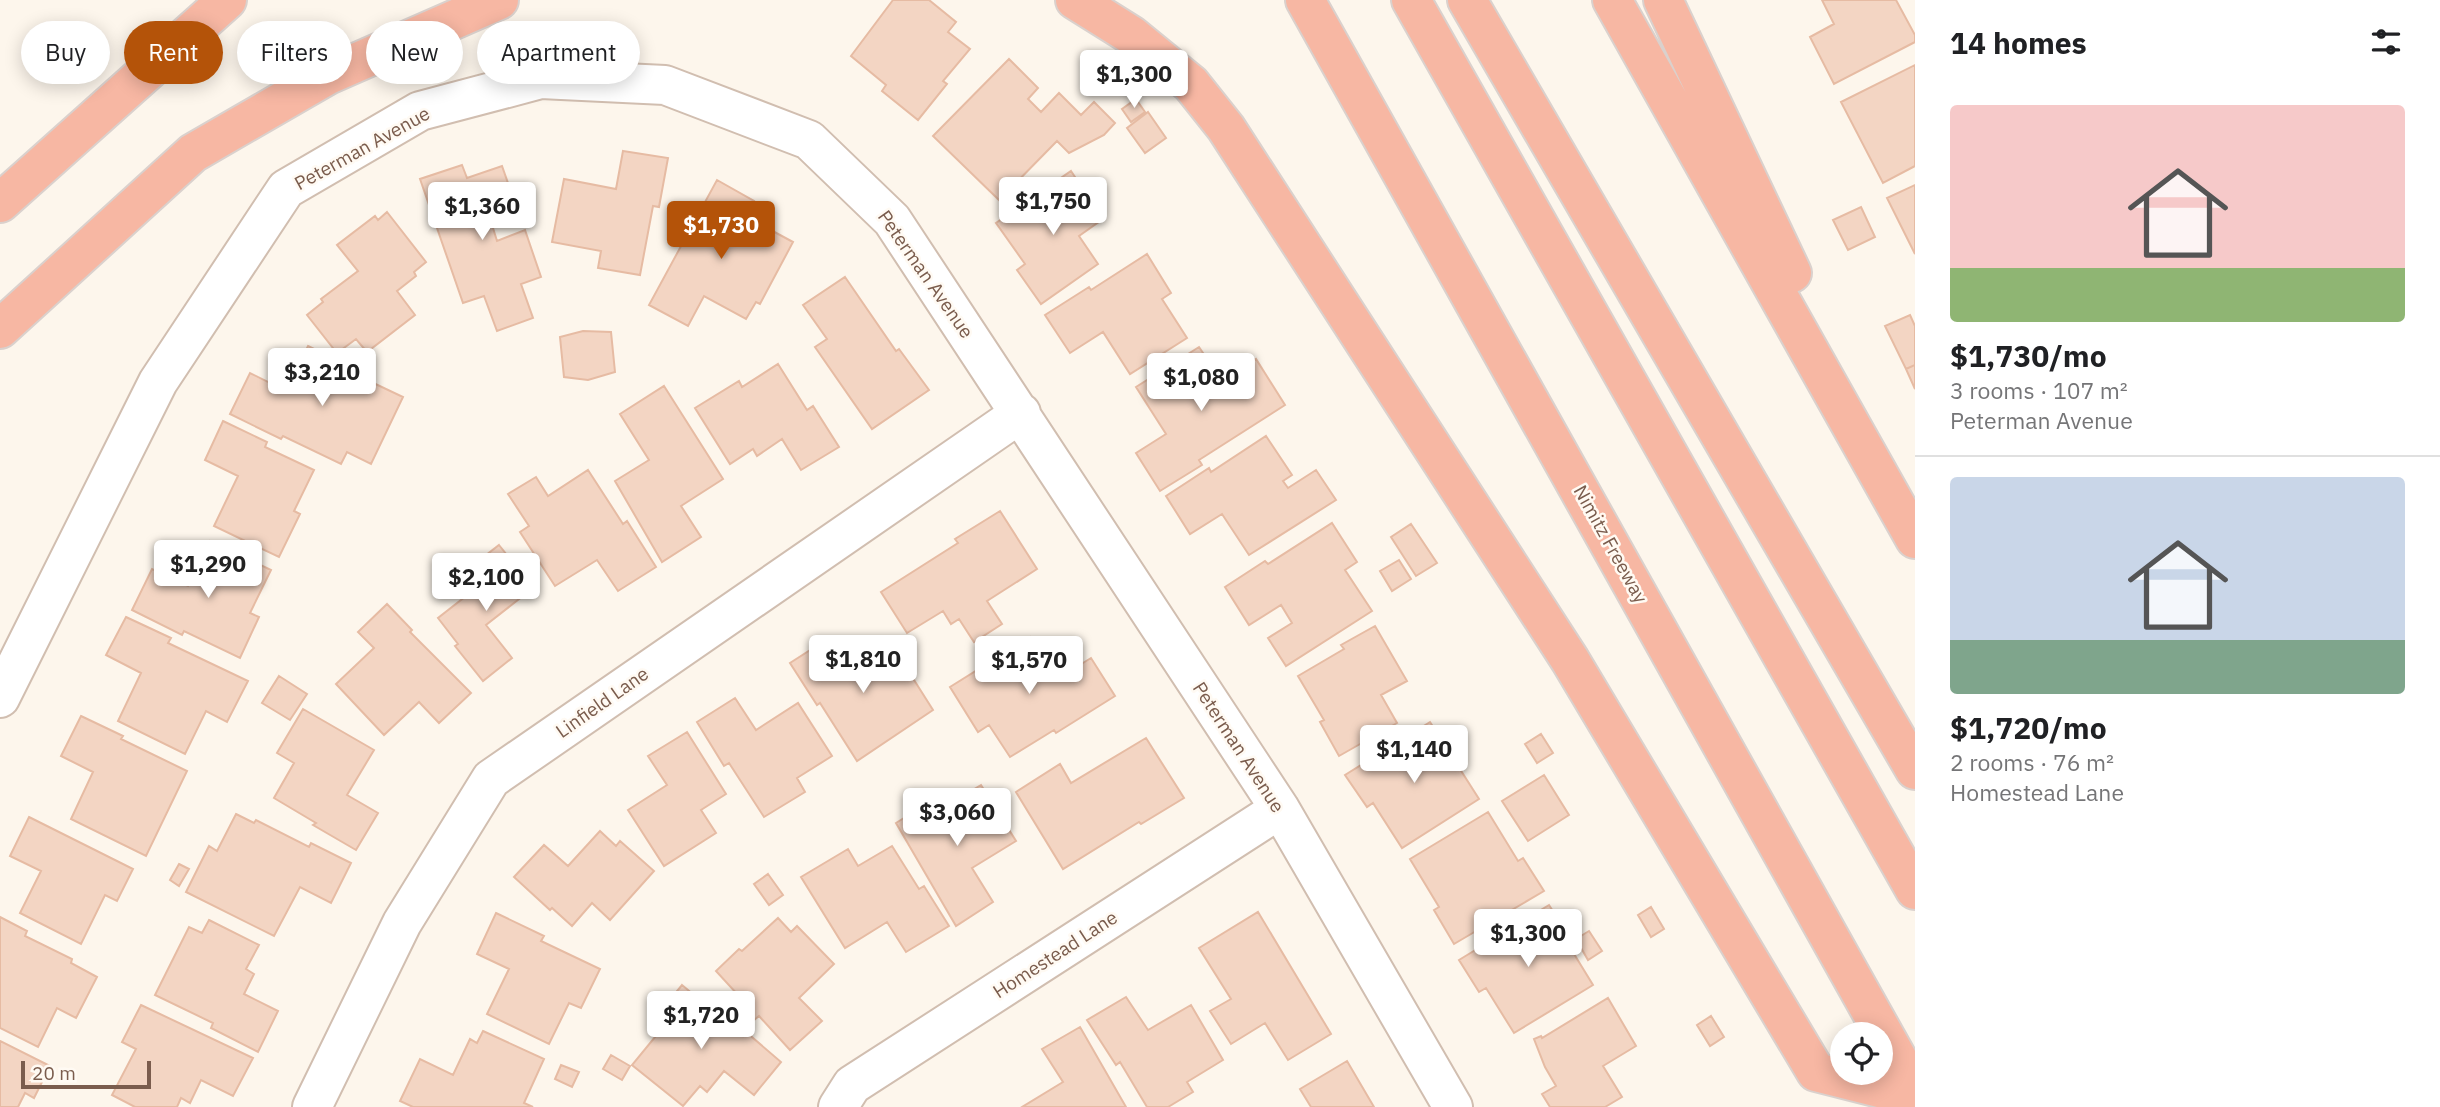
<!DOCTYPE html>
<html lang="en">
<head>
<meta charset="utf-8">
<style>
	body { margin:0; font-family:"IBM Plex Sans",sans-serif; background:#f2f2f2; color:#202124; height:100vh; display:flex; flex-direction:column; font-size:26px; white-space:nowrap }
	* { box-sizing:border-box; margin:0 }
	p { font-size:23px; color:#757577 }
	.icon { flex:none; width:38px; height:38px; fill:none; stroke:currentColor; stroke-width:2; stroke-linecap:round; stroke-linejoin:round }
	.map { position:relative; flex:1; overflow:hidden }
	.details { display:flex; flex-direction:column; background:#fff; width:525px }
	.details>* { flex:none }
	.banner { position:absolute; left:21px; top:21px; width:665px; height:63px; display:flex; gap:14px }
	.buttons { position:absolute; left:1830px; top:1022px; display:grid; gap:14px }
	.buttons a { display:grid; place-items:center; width:63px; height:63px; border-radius:50%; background:#fff; box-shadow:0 4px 18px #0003; font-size:35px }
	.scale { position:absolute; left:21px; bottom:18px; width:130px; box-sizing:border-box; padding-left:7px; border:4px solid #7a5c4d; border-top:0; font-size:19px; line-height:24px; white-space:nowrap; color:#7a5c4d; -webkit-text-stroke:5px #fffaf3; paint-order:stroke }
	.price { position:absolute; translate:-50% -60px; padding:0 16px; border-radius:7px; background:#fff; color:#222; font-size:23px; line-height:46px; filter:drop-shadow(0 2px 4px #0008) }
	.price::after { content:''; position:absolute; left:50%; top:42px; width:21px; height:16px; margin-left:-10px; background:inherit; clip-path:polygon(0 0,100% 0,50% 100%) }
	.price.on { background:#b45309; color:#fff }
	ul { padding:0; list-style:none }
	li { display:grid; align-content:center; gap:14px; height:371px; padding:0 35px }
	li+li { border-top:2px solid #e0e0e0 }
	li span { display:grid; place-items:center; height:217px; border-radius:7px; color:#555 }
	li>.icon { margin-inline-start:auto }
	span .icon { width:126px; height:126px; fill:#fffc; stroke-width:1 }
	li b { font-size:30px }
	h2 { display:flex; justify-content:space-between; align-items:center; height:84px; padding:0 35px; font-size:30px }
	.chip { padding:0 24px; border-radius:32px; background:#fff; box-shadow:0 4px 18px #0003; font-size:24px; line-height:63px }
	.chip.on { background:#b45309; color:#fff }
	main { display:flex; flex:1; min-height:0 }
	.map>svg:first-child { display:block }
	.building { fill:#f3d5c3; stroke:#e6bba3; stroke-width:2 }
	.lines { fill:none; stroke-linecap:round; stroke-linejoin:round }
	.minor-casing { stroke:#d1beb0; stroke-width:42 }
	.highway-casing { stroke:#dad1cd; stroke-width:42 }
	.minor { stroke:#fff; stroke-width:38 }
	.highway { stroke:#f7b7a3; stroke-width:38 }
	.labels { text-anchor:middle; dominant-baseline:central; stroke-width:5; stroke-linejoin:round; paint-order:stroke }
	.street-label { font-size:19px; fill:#7a5c4d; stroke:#fffaf3 }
</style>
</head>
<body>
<main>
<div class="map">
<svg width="1915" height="1107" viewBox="0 0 1915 1107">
	<rect width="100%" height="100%" fill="#fdf6ec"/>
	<!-- building -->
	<path class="building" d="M893 0H929L956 22 948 32 970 49 943 81 947 84 918 120 882 91 886 85 851 56Z
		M1822 0H1896L1915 35V42L1834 84 1810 37 1834 24Z
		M1009 59 1038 88 1028 99 1041 112 1059 93 1081 115 1094 102 1115 123 1104 135 1069 153 1057 141 999 200 933 136Z
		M1915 65V166L1883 183 1841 102Z
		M1136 99 1145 112 1131 122 1122 109Z
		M1148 112 1166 138 1145 153 1127 128Z
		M623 151 668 158 659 207 653 206 640 275 598 268 601 251 552 242 564 179 616 189Z
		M462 165 467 178 502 166 516 206 489 215 497 241 525 230 541 277 521 284 533 318 497 331 484 296 463 303 420 179Z
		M1071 171 1103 219 1079 236 1098 264 1041 304 1017 270 1025 264 996 223Z
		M717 180 754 201 735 238 744 243 756 222 793 242 760 304 756 302 746 319 704 296 688 326 649 305Z
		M1915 185V254L1887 198Z
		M1861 207 1875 237 1848 250 1833 220Z
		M387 212 426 262 414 272 416 276 397 291 415 315 367 352 356 339 337 353 307 315 323 302 321 299 358 271 337 245 375 216 378 220Z
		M1147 254 1171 293 1162 299 1187 338 1130 374 1103 332 1070 353 1045 315 1089 287 1091 290Z
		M845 277 896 351 899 349 929 390 872 429 815 347 827 339 803 305Z
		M1910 315 1915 326V365L1906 369 1885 326Z
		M583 331 611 332 615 372 588 380 564 377 560 337Z
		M308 346 369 376 367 380 403 397 371 464 347 452 341 464 283 436 281 439 230 414 250 373 286 391Z
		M1199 347 1222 381 1256 359 1285 405 1199 460 1202 465 1160 491 1136 453 1166 434 1136 387Z
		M778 364 807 410 813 406 839 447 801 470 782 439 757 456 753 449 730 464 695 408 739 381 742 387Z
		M1915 365V389L1906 369Z
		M664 386 723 479 681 506 701 537 662 562 615 481 649 460 620 414Z
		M223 421 267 442 265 447 314 470 294 511 300 514 279 557 214 526 238 476 205 460Z
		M1266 436 1292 475 1283 481 1288 488 1316 470 1336 500 1249 555 1222 514 1190 534 1166 496 1209 468 1211 472Z
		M588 470 623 524 627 521 656 567 618 591 597 560 555 586 520 532 529 526 508 494 536 477 548 496Z
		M1000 511 1037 569 987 601 1002 624 974 642 959 619 951 624 943 611 907 633 881 592 958 543 955 539Z
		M1332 523 1357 562 1345 570 1372 611 1286 666 1268 638 1292 623 1281 605 1249 625 1225 587 1265 561 1268 564Z
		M1411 524 1437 563 1416 576 1391 537Z
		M210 541 271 570 250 613 259 617 240 658 184 631 182 635 132 610 152 569 188 586Z
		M499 545 533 588 486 625 512 658 483 681 455 646 458 644 438 618 489 578 476 563Z
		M1399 560 1411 579 1392 591 1380 571Z
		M387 604 412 630 410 632 471 693 439 723 419 702 384 735 336 684 374 648 358 632Z
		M126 617 171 638 168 643 248 681 227 722 206 711 185 754 118 721 141 673 106 655Z
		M1375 626 1407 681 1381 695 1397 723 1339 756 1320 722 1324 720 1298 676 1344 649 1341 645Z
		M1030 637 1057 679 1091 658 1115 696 1056 733 1054 730 1010 757 989 725 978 732 950 687Z
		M826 640 845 670 890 642 933 710 857 761 820 703 817 705 790 663Z
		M279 676 307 694 290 720 262 703Z
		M735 698 756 730 798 703 832 756 797 778 805 792 764 817 729 763 724 766 697 722Z
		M303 709 374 750 347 795 378 813 356 850 313 825 316 823 274 798 294 763 277 753Z
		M81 716 123 736 121 739 187 771 146 856 71 819 93 772 61 756Z
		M1430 722 1479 799 1402 848 1373 803 1367 807 1345 775Z
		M687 732 726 794 701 810 716 833 664 866 628 810 667 785 648 756Z
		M1541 734 1553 753 1537 763 1525 744Z
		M1146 738 1184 798 1141 824 1139 822 1063 869 1016 792 1060 764 1071 783Z
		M1544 775 1569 815 1528 841 1502 801Z
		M981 785 1016 841 972 868 993 902 956 926 896 823 936 798 942 808Z
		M1488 812 1518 861 1523 858 1544 891 1454 944 1434 910 1439 907 1410 859Z
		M236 814 254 823 256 820 309 847 311 843 351 863 331 903 300 887 274 936 186 892 209 846 217 851Z
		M29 817 133 869 117 901 105 895 81 944 20 913 41 871 10 856Z
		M600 831 616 846 620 841 654 871 610 920 592 903 572 926 552 908 550 910 514 877 544 845 568 866Z
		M892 846 919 889 924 886 949 926 906 952 887 922 845 948 801 877 848 849 858 866Z
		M179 864 189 869 179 886 170 880Z
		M768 874 783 895 769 905 754 884Z
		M1549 905 1567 933 1563 936 1593 985 1514 1033 1486 988 1479 992 1459 960Z
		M1651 907 1664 929 1651 937 1638 915Z
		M1258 912 1331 1034 1288 1060 1265 1023 1231 1044 1210 1011 1231 999 1199 948Z
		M496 913 544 936 541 941 600 969 581 1008 569 1003 549 1044 487 1014 509 969 477 954Z
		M0 917 27 931 25 936 72 959 71 963 97 977 76 1018 57 1008 38 1047 0 1028Z
		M778 918 791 932 797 926 834 964 799 998 822 1021 790 1050 759 1016 753 1021 734 1001 739 996 716 971 739 949 742 951Z
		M209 920 259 945 246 969 254 974 244 994 278 1011 258 1052 211 1028 213 1023 155 995 189 927 202 933Z
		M1589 931 1602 951 1588 960 1576 939Z
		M682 985 743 1036 746 1032 781 1062 754 1095 724 1071 707 1092 700 1086 683 1106 632 1065 660 1031 651 1023Z
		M1126 997 1148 1030 1191 1005 1223 1060 1187 1082 1193 1092 1168 1107H1147L1120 1062 1116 1065 1087 1020Z
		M1608 998 1636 1046 1603 1066 1622 1097 1605 1107H1550L1542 1094 1556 1086 1545 1067 1534 1039 1541 1036 1542 1038Z
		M141 1005 253 1058 233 1096 201 1080 190 1103 181 1098 177 1107H135L112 1095 136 1049 122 1042Z
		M1711 1016 1724 1037 1710 1046 1697 1025Z
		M1080 1027 1126 1107H1022L1063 1082 1042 1049Z
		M483 1031 544 1059 524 1103 533 1107H413L400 1101 420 1059 453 1075 470 1039 477 1043Z
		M0 1041 50 1066 34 1098 25 1093 18 1107H0Z
		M611 1055 630 1066 622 1080 603 1069Z
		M1347 1061 1374 1107H1311L1300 1089Z
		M561 1065 579 1072 572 1087 555 1079Z"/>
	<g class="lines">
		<!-- minor casing -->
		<g class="minor-casing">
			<path id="minor" d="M0 698 158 382 286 189 420 111 541 79 665 85 809 140 892 220 1280 809 1453 1107
				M312 1107 402 923 491 779 1021 413
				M838 1107 852 1085 1280 809"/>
		</g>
		<!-- highway casing -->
		<g class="highway-casing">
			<path id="highway" d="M1075 0 1131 35 1191 84 1226 128 1570 660 1816 1072 1915 1097
				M1305 0 1915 1090
				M1411 0 1915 890
				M1467 0 1915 770
				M1612 0 1915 539
				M1663 0 1792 273
				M0 203 227 0
				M0 329 193 153 328 75 499 0"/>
		</g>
		<!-- minor -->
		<use href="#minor" class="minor"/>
		<!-- highway -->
		<use href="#highway" class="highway"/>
	</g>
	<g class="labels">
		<!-- street labels -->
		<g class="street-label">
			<text transform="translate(362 148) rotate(-29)">Peterman Avenue</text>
			<text transform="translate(926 274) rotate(55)">Peterman Avenue</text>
			<text transform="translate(1611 544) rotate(61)">Nimitz Freeway</text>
			<text transform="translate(602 702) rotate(-35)">Linfield Lane</text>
			<text transform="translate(1239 747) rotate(57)">Peterman Avenue</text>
			<text transform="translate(1055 954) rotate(-33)">Homestead Lane</text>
		</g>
	</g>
</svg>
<div class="buttons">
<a><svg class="icon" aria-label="locate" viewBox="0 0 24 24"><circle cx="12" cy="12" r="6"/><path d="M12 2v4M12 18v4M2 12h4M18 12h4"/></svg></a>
</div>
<div class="scale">20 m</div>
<b class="price" style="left:1134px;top:110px">$1,300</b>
<b class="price" style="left:1053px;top:237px">$1,750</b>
<b class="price" style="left:482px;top:242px">$1,360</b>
<b class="price on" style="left:721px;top:261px">$1,730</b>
<b class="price" style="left:322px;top:408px">$3,210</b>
<b class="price" style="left:1201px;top:413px">$1,080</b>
<b class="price" style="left:208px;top:600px">$1,290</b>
<b class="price" style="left:486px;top:613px">$2,100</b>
<b class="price" style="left:863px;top:695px">$1,810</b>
<b class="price" style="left:1029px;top:696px">$1,570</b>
<b class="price" style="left:1414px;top:785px">$1,140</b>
<b class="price" style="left:957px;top:848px">$3,060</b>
<b class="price" style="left:1528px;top:969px">$1,300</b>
<b class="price" style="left:701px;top:1051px">$1,720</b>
<div class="banner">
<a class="chip">Buy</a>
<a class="chip on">Rent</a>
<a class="chip">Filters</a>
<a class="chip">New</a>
<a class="chip">Apartment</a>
</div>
</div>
<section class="details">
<h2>14 homes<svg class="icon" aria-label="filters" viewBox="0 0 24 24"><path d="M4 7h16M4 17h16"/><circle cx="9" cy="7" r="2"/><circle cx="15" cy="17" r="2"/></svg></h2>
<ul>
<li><span style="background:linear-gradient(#f6c9c9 75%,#8fb573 0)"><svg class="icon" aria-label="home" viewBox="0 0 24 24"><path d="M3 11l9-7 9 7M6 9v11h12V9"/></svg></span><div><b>$1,730/mo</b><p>3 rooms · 107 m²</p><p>Peterman Avenue</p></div></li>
<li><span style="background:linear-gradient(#c9d6e8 75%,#7fa58c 0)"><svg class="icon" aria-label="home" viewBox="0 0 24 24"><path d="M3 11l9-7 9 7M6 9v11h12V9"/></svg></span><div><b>$1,720/mo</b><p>2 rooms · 76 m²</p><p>Homestead Lane</p></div></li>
</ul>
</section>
</main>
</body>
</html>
